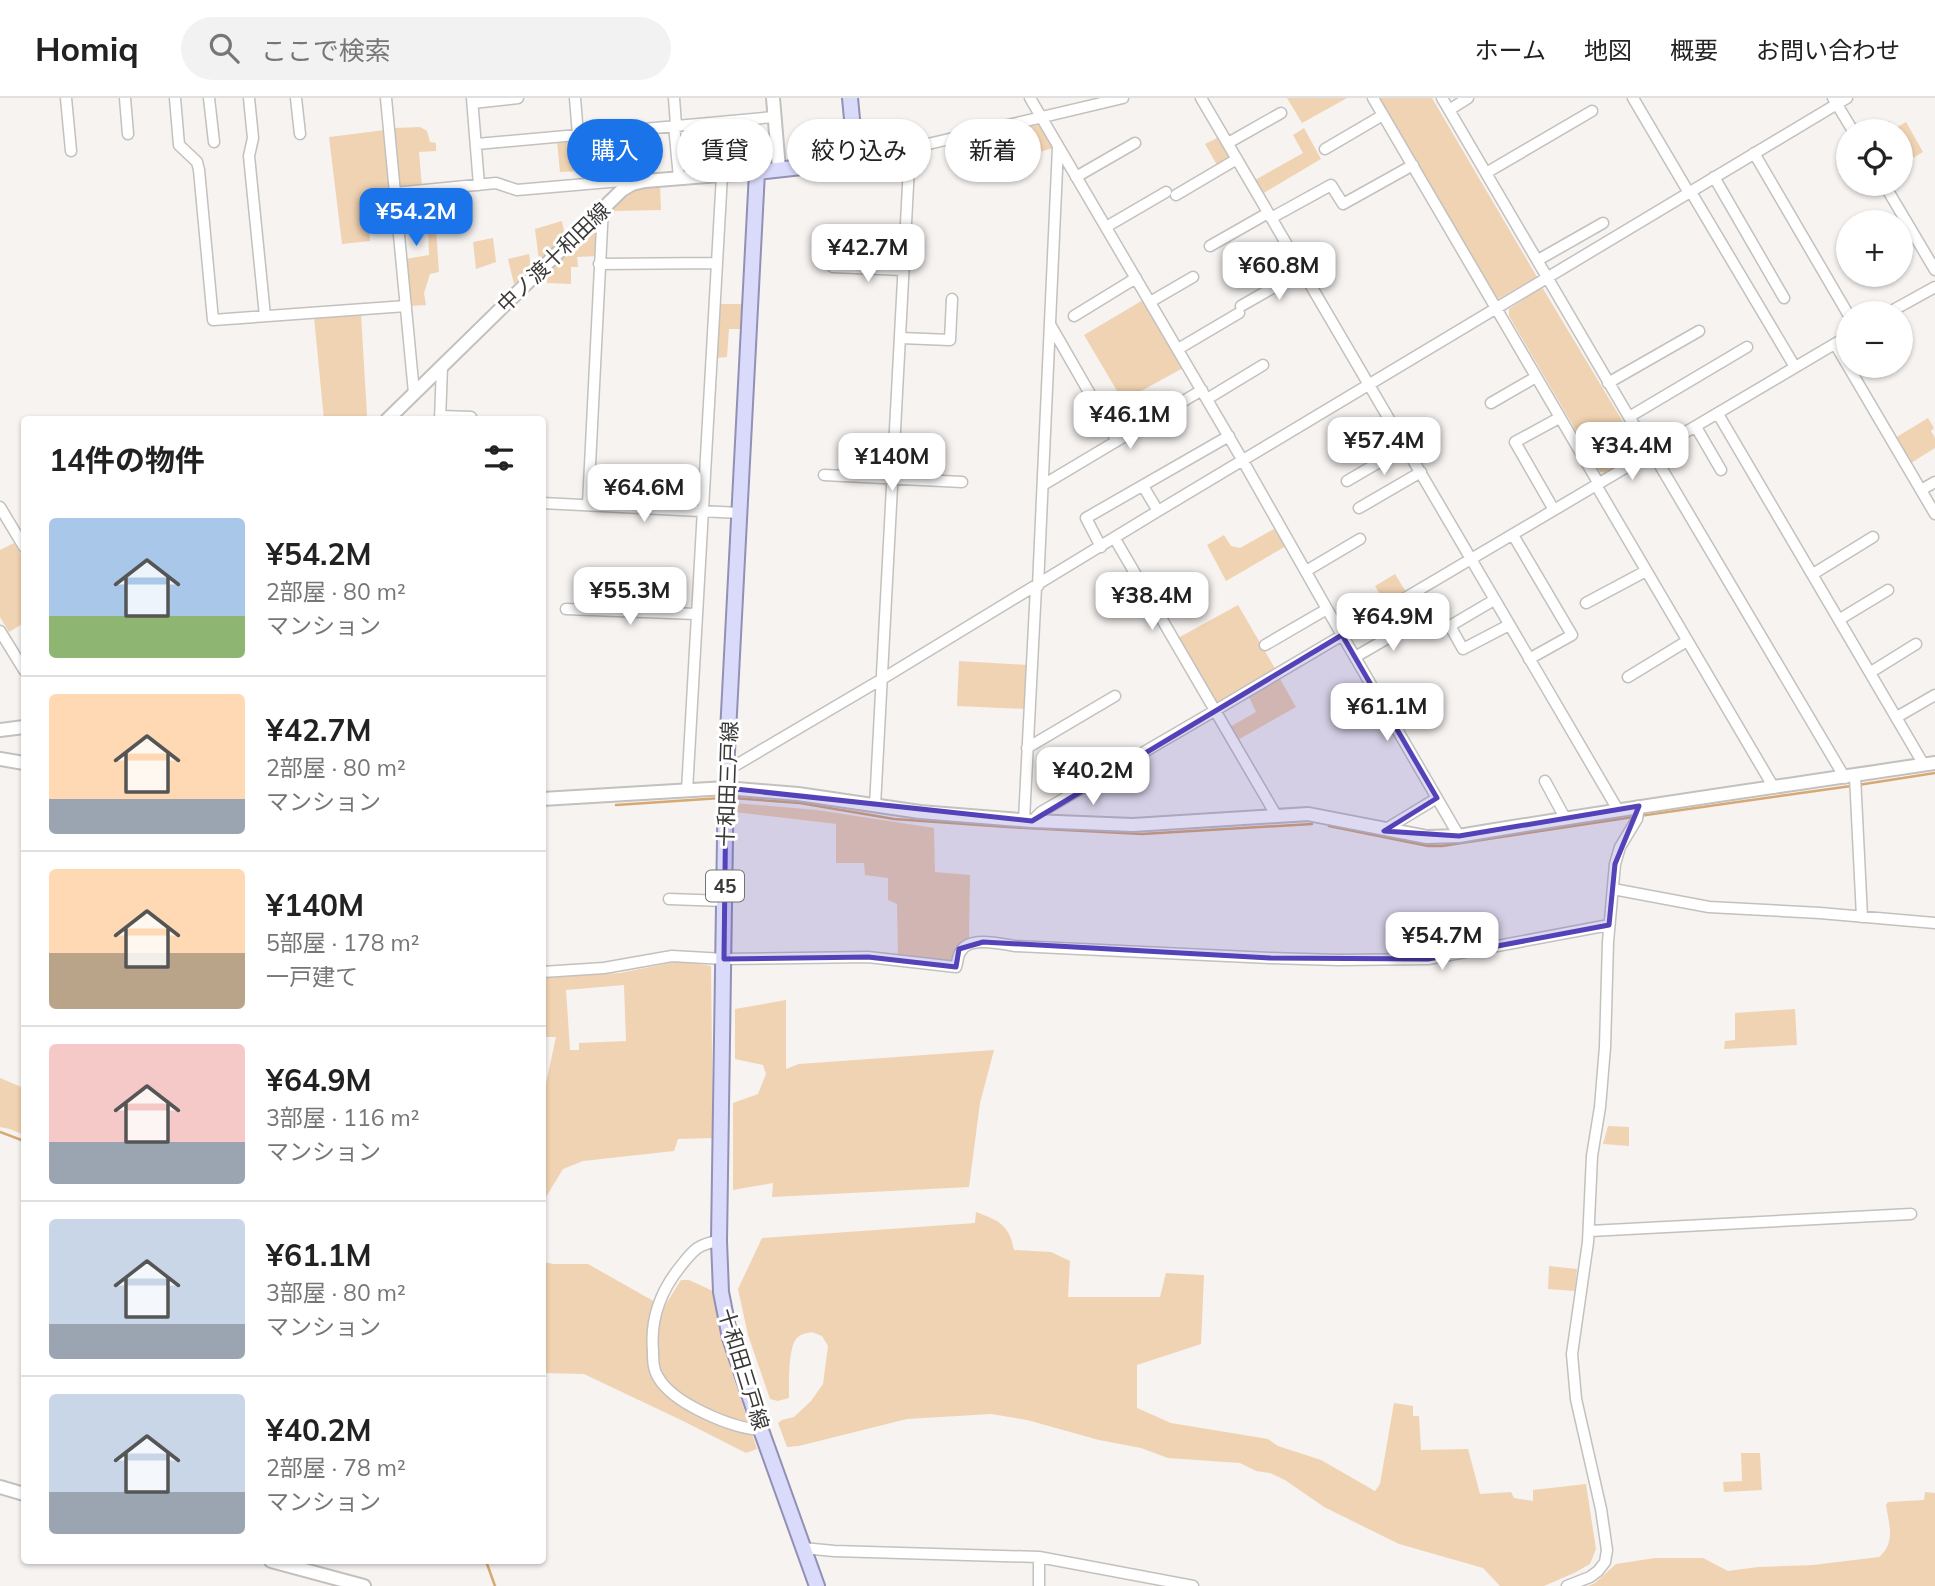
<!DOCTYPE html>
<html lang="ja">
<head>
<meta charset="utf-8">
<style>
	body { margin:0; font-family:Mulish,"Noto Sans JP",sans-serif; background:#f2f2f2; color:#222; height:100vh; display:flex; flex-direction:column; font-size:26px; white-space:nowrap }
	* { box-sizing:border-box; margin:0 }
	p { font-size:23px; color:#767676 }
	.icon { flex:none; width:38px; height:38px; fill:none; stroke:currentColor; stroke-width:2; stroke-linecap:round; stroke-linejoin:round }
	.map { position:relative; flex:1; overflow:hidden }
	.side { position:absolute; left:21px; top:318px; width:525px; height:1148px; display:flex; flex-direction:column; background:#fff; border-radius:7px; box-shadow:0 2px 5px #0004 }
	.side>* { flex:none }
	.top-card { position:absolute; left:567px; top:21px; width:665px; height:63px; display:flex; gap:14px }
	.tools { position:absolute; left:1836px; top:21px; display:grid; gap:14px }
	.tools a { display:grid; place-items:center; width:77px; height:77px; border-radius:50%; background:#fff; box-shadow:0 2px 5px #0004; font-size:35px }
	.price { position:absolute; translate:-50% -60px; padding:0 16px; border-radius:14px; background:#fff; color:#222; font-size:23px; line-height:46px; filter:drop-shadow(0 2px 4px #0008) }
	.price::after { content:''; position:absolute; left:50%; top:42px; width:21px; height:16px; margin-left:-10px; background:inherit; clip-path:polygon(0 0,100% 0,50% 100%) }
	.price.selected { background:#1a73e8; color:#fff }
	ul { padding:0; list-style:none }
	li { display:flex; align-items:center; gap:21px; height:175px; padding:0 28px }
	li+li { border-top:2px solid #e0e0e0 }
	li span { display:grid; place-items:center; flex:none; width:196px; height:140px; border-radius:7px; color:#555 }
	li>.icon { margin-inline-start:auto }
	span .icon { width:84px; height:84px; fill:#fffc; stroke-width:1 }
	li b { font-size:30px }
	h2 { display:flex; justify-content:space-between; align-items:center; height:84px; padding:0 28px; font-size:30px }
	.pill { padding:0 24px; border-radius:32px; background:#fff; box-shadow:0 2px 5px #0004; font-size:24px; line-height:63px }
	.pill.selected { background:#1a73e8; color:#fff }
	header { display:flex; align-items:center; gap:42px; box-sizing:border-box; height:98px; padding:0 35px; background:#fff; border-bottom:2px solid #e0e0e0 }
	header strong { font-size:33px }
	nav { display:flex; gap:38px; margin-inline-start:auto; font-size:24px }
	.search { width:490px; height:63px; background:#f2f2f2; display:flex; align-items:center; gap:18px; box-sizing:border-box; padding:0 24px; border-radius:38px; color:#767676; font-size:26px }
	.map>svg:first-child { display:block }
	.green { fill:#f0d3b2; fill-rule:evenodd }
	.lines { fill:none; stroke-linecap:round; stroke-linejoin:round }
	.stream { stroke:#d7a872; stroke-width:2.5 }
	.street-casing { stroke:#c3c1be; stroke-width:13 }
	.secondary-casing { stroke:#c3c1be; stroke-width:16 }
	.primary-casing { stroke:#9291b5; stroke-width:18 }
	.street { stroke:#fff; stroke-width:10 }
	.secondary { stroke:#fff; stroke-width:12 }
	.primary { stroke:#dadafb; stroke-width:14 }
	.marked { fill:#5442b9; fill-opacity:0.2; stroke:#5442b9; stroke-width:5; stroke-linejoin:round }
	.labels { text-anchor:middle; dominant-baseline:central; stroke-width:6; stroke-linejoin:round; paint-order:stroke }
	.shield { fill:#fff; stroke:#757474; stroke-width:2 }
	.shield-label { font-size:19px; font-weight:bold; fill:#3a3938 }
	.street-label { font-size:21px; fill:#3a3938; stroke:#fff }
</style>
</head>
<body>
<header>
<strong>Homiq</strong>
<div class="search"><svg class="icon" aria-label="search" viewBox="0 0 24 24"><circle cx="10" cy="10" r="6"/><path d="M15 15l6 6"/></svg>ここで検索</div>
<nav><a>ホーム</a><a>地図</a><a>概要</a><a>お問い合わせ</a></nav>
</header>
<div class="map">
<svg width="1935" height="1488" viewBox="0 0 1935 1488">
	<rect width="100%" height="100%" fill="#f6f3f1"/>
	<!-- green -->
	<path class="green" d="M1287 0H1347L1302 25Z
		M1378 0H1432L1537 179 1498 201Z
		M1889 23 1894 31 1906 24 1923 54 1901 67 1900 33H1873Z
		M1039 27 1053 50 986 70 985 37 1016 32 1019 41 1032 38 1031 28Z
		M420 29 427 33 430 44 436 45V53L419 54 422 89 399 91 394 30Z
		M1304 30 1321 61 1262 96 1255 82 1303 55 1293 37Z
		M385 32 395 120 369 123 370 143 342 146 329 39Z
		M1219 39 1230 57 1229 61 1217 67 1205 46Z
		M602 40 604 64 583 66 581 42Z
		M579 41 582 73 560 74 557 43Z
		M660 87 661 112 614 113V105C629 94 643 89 660 87Z
		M598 121 597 158 577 159 578 169H571V186L547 185V171Z
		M562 123 565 139 539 163 535 131Z
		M428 131H436L439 174 430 176 424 195 426 207 410 208 405 161 429 157Z
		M493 140 496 164 476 171 473 144Z
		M814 145 833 146 832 168 813 166Z
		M529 156 531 171 514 186 508 161Z
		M1542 189 1641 354 1606 375 1600 374 1509 218V211Z
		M1143 202 1183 270 1123 303 1084 237Z
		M718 206H744V231H729L727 259 715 260Z
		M361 216 367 318 346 320V322H324L314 219Z
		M1928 320 1934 330 1931 333 1935 340V350L1911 365 1895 340Z
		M1274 431 1286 448 1226 483 1207 447 1224 437 1231 448 1240 450Z
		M14 445 24 461V525L9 534 0 519V452Z
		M1395 476 1406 494 1386 506 1375 488Z
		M1238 507 1276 572 1217 606 1178 540Z
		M959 563 1028 567 1026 611 957 608Z
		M1279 579 1296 609 1236 643 1228 630 1256 614 1248 597Z
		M735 705 817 712 934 730 935 774 970 777 969 841 956 849 954 865 898 860 897 806 888 802V780L865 777 864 765H836V726L734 714Z
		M680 863 711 868 713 1040 678 1041 674 1053 583 1063 563 1071 543 1104V987L546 985 556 939H543V880L620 875ZM624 887 626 943 579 945V952H570L566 892Z
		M786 902V971L799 966 994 952 980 1005 969 1089 772 1099 773 1085 733 1092V1005L758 996 766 976 763 967 735 961V911Z
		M1795 911 1797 947 1724 951 1725 943 1735 942V915Z
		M0 980 24 990V1037L10 1031 0 1029Z
		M1608 1028 1629 1029V1048L1603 1046Z
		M976 1114C999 1123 1009 1126 1014 1152L1051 1154 1070 1163 1068 1199H1160L1166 1175 1204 1177 1201 1246 1137 1267V1310L1171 1325 1268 1341 1278 1348 1321 1362 1375 1393 1380 1386 1394 1305 1413 1308V1318H1419L1421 1352 1468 1351 1480 1396 1511 1394 1514 1400 1533 1403V1392L1586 1386 1596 1451 1590 1466 1574 1475 1544 1488H1500L1483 1470 1399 1446 1324 1409 1285 1382 1270 1375 1256 1373 1240 1365 1168 1360 1141 1350 1099 1342 1027 1322 991 1316 907 1321 799 1348 787 1349 778 1325 782 1322 794 1319 811 1303 823 1286 828 1248 822 1238 812 1234C807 1235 800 1236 796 1241 788 1252 789 1285 789 1300L778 1303 770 1301 748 1237 738 1191 762 1140 975 1125Z
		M542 1164 554 1166H588L664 1209 681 1182H689L713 1193 724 1249 757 1351 746 1355 683 1323 584 1276 543 1275Z
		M1549 1168 1577 1171 1575 1193 1548 1191Z
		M1741 1355H1760L1762 1392 1724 1394 1723 1384 1742 1383Z
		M1925 1394 1935 1395V1488H1588L1595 1485 1616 1466 1655 1460H1703L1728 1473 1758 1469 1813 1467 1879 1459C1896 1444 1889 1427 1886 1407L1888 1404 1924 1402Z"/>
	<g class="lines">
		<!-- stream -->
		<path class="stream" d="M1858 687 1935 675
			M733 700 800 705 894 721 1008 729 1142 736 1312 726
			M616 707 721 700
			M1639 718 1851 688
			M1329 728 1428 748H1442L1633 719
			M0 1034 24 1043
			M486 1463 495 1488"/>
		<!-- street casing -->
		<g class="street-casing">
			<path id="street" d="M66 0 71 53
				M125 0 128 36
				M175 0 179 47 197 64 199 72 213 222 406 208
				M209 0 214 44
				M249 0 253 40 249 58 265 218
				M296 0 300 36
				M386 0 414 295
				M472 0 479 87
				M575 0 578 37
				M674 0 676 27
				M1030 0 1243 363 1327 511 1459 738
				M1201 0 1618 712
				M1373 0 1599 386
				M1442 0 1629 319 1652 354 1845 680
				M1633 0 1689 95
				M1833 0 1853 33
				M473 5 518 0
				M1449 12 1468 0
				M674 27 679 80
				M1228 45 1281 15
				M477 46 774 19
				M1325 51 1383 17
				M1754 55 1848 216
				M856 63 1123 0
				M1486 75 1592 13
				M1076 79 1135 45
				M1714 79 1784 200
				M1884 86 1935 172
				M1691 94 1795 269
				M395 95 496 85 517 92 621 83 632 86
				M1176 97 1237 61
				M1271 120 1331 87 1343 106 1413 67
				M1106 129 1166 94
				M1210 148 1268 115
				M1538 162 1603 125
				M599 166 716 165
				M833 169 903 172
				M1150 204 1193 179
				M1241 208 1302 173
				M1888 215 1935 189
				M1074 218 1136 180
				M1051 228 1117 343
				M901 240 950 242 952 201
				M1835 246 1935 416
				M1178 251 1239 215
				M1608 285 1699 233
				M1207 301 1263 267
				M1491 305 1536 279
				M1718 316 1924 667
				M440 318 471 319V322
				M1629 319 1747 249
				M440 322 442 268
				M1696 329 1721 372
				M824 377 962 384
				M1347 383 1405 349
				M1043 387 1202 292
				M1596 387 1774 690
				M1143 388 1158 413
				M1921 392 1935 384
				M542 405 740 415
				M588 407 603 109
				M0 409 24 449
				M1359 410 1421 374
				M1554 412 1515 344 1559 320
				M1513 437 1572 537 1529 561
				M1115 441 1276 717
				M1101 449 1086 420 1229 338
				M1306 473 1360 441
				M1813 476 1873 439
				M1038 488 1058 49
				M1494 502 1450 528 1463 551 1509 527
				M1586 505 1646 473
				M566 511 696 516
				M1840 521 1888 492
				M0 533 24 572
				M1265 547 1327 511
				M1355 559 1414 525
				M1871 574 1916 546
				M1628 579 1687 543
				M1897 619 1935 597
				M1027 650 1115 598
				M726 673 882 581 1158 413 1847 0
				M1855 678 1862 819
				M1545 683 1565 720
				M687 693 722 77
				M875 708 910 50
				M1024 722 1036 489
				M1032 723 1041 714 1216 612 1848 238
				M1386 731 1437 700
				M1613 791 1709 809 1820 815 1935 825
				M669 801 725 803
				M542 874 604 870 672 858 724 861 868 859 956 869C958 864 957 858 961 853 970 838 1001 846 1015 848L1270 860 1338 862 1428 861 1609 827
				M1590 1133 1911 1116
				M719 1143C697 1146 693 1153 680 1169 660 1194 650 1221 653 1253 653 1262 653 1271 658 1279 673 1306 732 1330 761 1332
				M803 1450 834 1453 1039 1459 1193 1488
				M1039 1488V1459
				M1567 1488 1590 1479 1598 1473 1605 1464 1607 1452 1601 1411 1576 1301 1572 1256 1588 1144 1592 1058 1600 1009 1605 949 1608 844 1615 766 1620 749 1637 721 1639 708"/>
		</g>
		<!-- secondary casing -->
		<g class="secondary-casing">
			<path id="secondary" d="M773 0 779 71
				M387 322 622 92 632 86 645 83 757 74
				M0 632 24 629
				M0 661 24 665
				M542 701 726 690 798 696 920 714 1032 723 1133 727 1308 716 1427 739 1459 738C1617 711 1776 689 1935 665
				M0 1389 24 1396
				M271 1463 364 1488"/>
		</g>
		<!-- primary casing -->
		<g class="primary-casing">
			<path id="primary" d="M817 1488 761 1332 730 1240 721 1194 719 1143 726 673 757 74 856 63 850 0"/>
		</g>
		<!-- street -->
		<use href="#street" class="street"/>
		<!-- secondary -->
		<use href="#secondary" class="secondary"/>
		<!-- primary -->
		<use href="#primary" class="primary"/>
	</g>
	<!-- marked area -->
	<path class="marked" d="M1342 537 1437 700 1384 733 1459 738 1639 708 1615 766 1609 827 1428 861 1270 860 983 844 959 851 956 869 868 859 724 861 726 690 1032 723Z"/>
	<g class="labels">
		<!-- shield labels -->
		<rect class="shield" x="706" y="772.5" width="38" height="31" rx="5"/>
		<g class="shield-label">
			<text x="725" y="788">45</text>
		</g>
		<!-- street labels -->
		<g class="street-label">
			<text transform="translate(553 159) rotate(-44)">中ノ渡十和田線</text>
			<text transform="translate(727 686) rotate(-88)">十和田三戸線</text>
			<text transform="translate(744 1271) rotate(73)">十和田三戸線</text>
		</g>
	</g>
</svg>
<div class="tools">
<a><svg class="icon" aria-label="locate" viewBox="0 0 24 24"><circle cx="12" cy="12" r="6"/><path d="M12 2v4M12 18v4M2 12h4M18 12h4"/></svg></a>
<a>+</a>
<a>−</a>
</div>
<b class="price selected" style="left:416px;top:150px">¥54.2M</b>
<b class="price" style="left:868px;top:186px">¥42.7M</b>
<b class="price" style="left:1279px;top:204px">¥60.8M</b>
<b class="price" style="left:1130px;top:353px">¥46.1M</b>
<b class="price" style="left:1384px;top:379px">¥57.4M</b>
<b class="price" style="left:1632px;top:384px">¥34.4M</b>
<b class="price" style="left:892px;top:395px">¥140M</b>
<b class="price" style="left:644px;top:426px">¥64.6M</b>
<b class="price" style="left:630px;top:529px">¥55.3M</b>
<b class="price" style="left:1152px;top:534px">¥38.4M</b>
<b class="price" style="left:1393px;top:555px">¥64.9M</b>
<b class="price" style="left:1387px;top:645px">¥61.1M</b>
<b class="price" style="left:1093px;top:709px">¥40.2M</b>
<b class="price" style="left:1442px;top:874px">¥54.7M</b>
<div class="top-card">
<a class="pill selected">購入</a>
<a class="pill">賃貸</a>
<a class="pill">絞り込み</a>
<a class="pill">新着</a>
</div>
<section class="side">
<h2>14件の物件<svg class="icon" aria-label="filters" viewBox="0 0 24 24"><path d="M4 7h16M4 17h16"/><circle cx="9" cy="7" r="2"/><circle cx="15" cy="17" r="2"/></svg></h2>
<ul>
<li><span style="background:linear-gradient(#a9c7e8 70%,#8fb573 0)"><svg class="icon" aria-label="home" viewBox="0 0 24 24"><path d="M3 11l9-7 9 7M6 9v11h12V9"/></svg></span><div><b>¥54.2M</b><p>2部屋 · 80 m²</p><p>マンション</p></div></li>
<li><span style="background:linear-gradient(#ffd9b3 75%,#9aa5b1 0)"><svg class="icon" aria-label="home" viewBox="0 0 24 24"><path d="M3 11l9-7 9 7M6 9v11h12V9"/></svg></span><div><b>¥42.7M</b><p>2部屋 · 80 m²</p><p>マンション</p></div></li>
<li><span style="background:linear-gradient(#ffd9b3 60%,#b9a48a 0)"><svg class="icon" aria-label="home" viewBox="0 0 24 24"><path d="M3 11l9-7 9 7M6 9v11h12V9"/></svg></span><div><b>¥140M</b><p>5部屋 · 178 m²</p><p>一戸建て</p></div></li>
<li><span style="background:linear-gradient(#f6c9c9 70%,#9aa5b1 0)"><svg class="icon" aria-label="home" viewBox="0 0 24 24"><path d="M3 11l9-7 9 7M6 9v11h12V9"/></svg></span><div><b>¥64.9M</b><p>3部屋 · 116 m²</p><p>マンション</p></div></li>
<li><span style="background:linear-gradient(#c9d6e8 75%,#9aa5b1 0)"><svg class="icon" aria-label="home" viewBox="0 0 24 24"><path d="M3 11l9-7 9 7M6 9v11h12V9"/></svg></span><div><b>¥61.1M</b><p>3部屋 · 80 m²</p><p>マンション</p></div></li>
<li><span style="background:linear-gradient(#c9d6e8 70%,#9aa5b1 0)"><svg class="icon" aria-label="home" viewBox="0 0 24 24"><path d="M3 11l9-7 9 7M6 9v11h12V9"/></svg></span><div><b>¥40.2M</b><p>2部屋 · 78 m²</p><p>マンション</p></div></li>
</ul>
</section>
</div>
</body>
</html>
